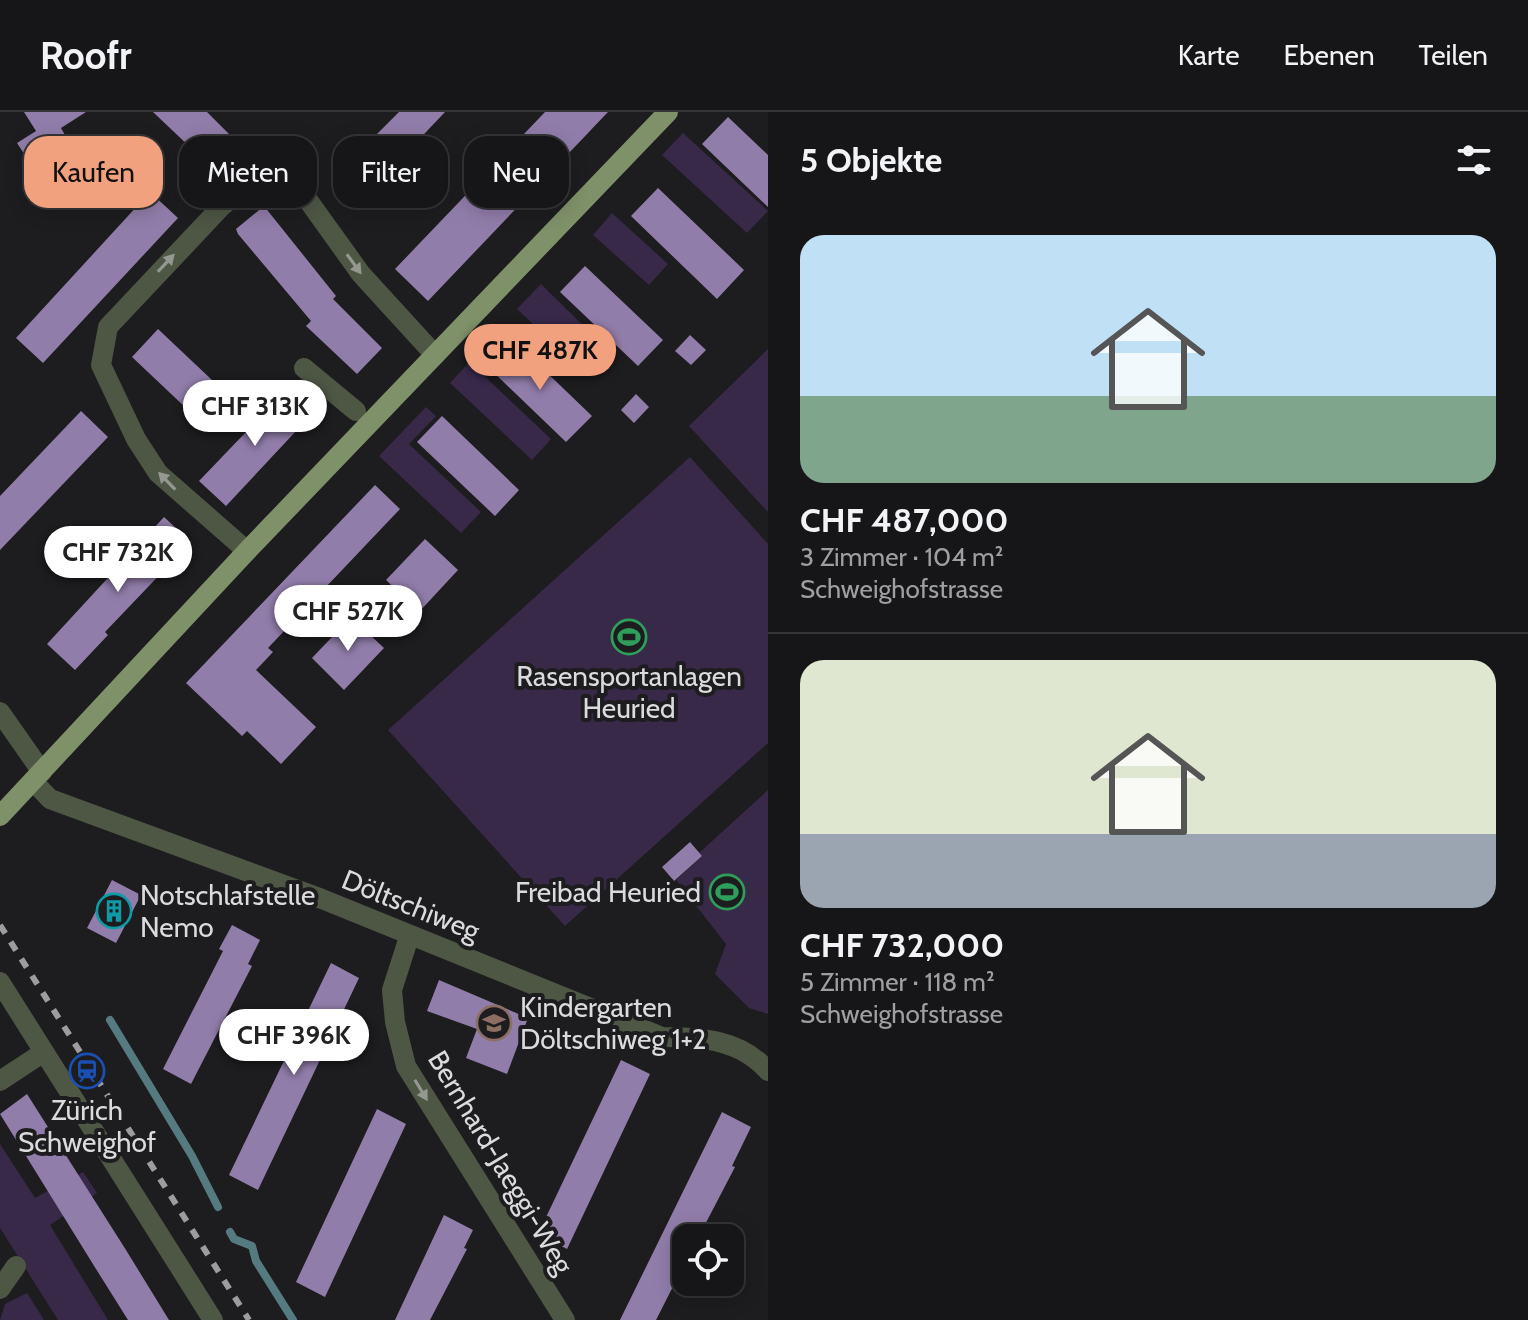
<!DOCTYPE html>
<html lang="de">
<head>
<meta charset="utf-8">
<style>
	body { margin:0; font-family:Cabin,sans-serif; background:#1f1e20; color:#f1f3f6; height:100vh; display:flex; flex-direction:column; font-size:30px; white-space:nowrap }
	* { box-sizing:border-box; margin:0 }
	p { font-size:26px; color:#9e9fa1 }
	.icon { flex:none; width:44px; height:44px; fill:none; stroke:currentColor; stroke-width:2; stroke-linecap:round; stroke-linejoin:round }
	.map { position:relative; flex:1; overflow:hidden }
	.panel { display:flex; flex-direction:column; background:#161517; width:760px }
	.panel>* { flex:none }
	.top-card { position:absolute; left:24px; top:24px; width:624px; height:72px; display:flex; gap:16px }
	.controls { position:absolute; left:672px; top:1112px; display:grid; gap:16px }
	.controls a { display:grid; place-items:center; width:72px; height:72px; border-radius:16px; background:#161517; box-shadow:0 4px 20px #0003,0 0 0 2px #353436; font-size:40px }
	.price { position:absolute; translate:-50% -68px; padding:0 18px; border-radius:28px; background:#fff; color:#222; font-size:26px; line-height:52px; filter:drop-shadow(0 2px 4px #0008) }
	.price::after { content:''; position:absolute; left:50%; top:48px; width:24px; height:18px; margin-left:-12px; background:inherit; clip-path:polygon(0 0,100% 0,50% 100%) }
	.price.on { background:#f2a17e; color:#111 }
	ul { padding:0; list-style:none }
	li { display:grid; align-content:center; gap:16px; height:424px; padding:0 32px }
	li+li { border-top:2px solid #353436 }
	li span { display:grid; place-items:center; height:248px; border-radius:24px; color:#555 }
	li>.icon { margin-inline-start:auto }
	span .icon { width:144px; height:144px; fill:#fffc; stroke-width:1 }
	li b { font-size:34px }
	h2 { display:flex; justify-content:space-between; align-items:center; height:96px; padding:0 32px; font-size:34px }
	.tag { padding:0 28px; border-radius:24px; background:#161517; box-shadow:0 4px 20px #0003,0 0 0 2px #353436; font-size:28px; line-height:72px }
	.tag.on { background:#f2a17e; color:#111 }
	header { display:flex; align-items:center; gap:48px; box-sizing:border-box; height:112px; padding:0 40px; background:#161517; border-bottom:2px solid #353436 }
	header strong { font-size:38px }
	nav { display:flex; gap:44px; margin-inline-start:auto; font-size:28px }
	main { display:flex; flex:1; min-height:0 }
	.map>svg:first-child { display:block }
	.green { fill:#382949 }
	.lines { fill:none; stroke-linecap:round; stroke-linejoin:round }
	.stream { stroke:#557a80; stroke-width:8 }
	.building { fill:#917daa }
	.minor { stroke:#4e5644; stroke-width:20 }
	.major { stroke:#7f9169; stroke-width:20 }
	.rail { stroke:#9d9c9e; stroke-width:6; stroke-dasharray:10 10; stroke-linecap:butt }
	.oneway { fill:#949890 }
	.labels { text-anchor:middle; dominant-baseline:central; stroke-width:8; stroke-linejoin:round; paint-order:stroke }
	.poi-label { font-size:28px; fill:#dbdadc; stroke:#1d1c1f }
	.street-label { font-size:28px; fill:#dbdadc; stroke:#1d1c1f }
</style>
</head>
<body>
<header>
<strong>Roofr</strong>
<nav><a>Karte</a><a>Ebenen</a><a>Teilen</a></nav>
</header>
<main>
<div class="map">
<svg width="768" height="1208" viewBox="0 0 768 1208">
	<rect width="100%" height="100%" fill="#1d1c1f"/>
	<!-- green -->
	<path class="green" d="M683 21 768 99 747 121 662 43Z
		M612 101 668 152 649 173 593 123Z
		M541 172 608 238 586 262 517 197Z
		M496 221 506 230 479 259 551 327 532 348 450 271Z
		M768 237V400L689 314Z
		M426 295 436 304 409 332 481 400 461 421 379 344Z
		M690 345 768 432V631L565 814 388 618Z
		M768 678V902L749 896 715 862 726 832 676 768 702 744 699 741Z
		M0 1032 35 1086 83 1060 97 1081 50 1113 108 1208H58L0 1116Z
		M27 1181 44 1208H0L5 1192Z"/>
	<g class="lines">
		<!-- stream -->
		<path class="stream" d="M110 908 192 1044 218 1095
			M230 1120 234 1127 252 1134 256 1149 293 1208"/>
	</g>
	<!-- building -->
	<path class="building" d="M24 0H86L61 16 65 23 52 31 83 79 59 95 17 31 36 19Z
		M153 0H207L237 30 212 56Z
		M399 0H445L374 75 356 86 334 65Z
		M545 0H608L428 189 395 157Z
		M728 5 768 43V95L702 32Z
		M658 76 744 158 717 187 631 104Z
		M150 80 178 106 43 251 16 226Z
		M264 94 336 184 333 187 382 236 357 262 306 214 311 209 238 122 236 117Z
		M585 154 663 228 638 254 560 180Z
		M158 217 212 268 186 296 132 245Z
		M690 223 706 238 691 253 675 239Z
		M514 229 592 304 566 330 488 255Z
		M286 278 312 302 226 394 199 369Z
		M636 282 649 295 634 311 621 298Z
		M81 299 108 325 0 438V384Z
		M442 304 519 378 495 404 417 330Z
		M375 373 400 397 268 536 273 540 256 558 316 615 281 652 247 619 242 624 186 571Z
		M164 405 191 430 105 520 108 523 75 558 47 532Z
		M425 427 458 458 419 500 386 468Z
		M351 505 384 536 344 578 312 546Z
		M690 730 702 744 674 769 662 755Z
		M112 768 141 783 116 831 87 816Z
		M232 813 260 828 248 852 252 854 191 972 163 957 223 839 219 837Z
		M331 851 359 866 258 1078 229 1063Z
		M439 868 528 906 507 962 466 946 477 917 427 899Z
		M621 948 650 962 567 1137 538 1122Z
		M27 982 126 1138 169 1208H128L96 1157 0 1002Z
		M377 997 406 1012 325 1185 296 1170Z
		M722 1000 751 1015 732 1054 735 1055 698 1126H686V1149L656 1208H620Z
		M444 1103 473 1118 464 1136 467 1137 430 1208H395Z"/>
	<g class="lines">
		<!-- minor -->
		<path class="minor" d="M304 256 356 299
			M247 439 158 361 136 327 101 253 108 215 222 94 247 73 260 68 280 69 305 84 361 162 435 243
			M0 600 42 660
			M33 669 50 687 322 787 662 925C700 925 740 927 768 959
			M409 825 392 878 395 910 406 954 565 1208
			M0 870 213 1208
			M0 969 44 940
			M0 1177 16 1154"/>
		<!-- major -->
		<path class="major" d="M0 704 247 439 668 0"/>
		<!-- rail -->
		<path class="rail" d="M0 813 249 1208"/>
	</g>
	<!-- one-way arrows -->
	<defs><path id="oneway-solid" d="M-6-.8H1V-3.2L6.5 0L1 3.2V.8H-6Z" transform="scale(2)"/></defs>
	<g class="oneway">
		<use href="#oneway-solid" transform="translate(166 151) rotate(-47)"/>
		<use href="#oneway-solid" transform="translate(354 152) rotate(54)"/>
		<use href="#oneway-solid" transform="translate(167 369) rotate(-134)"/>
		<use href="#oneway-solid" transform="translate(421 978) rotate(59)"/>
	</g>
	<!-- icons -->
	<defs>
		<g id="stadium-ring" transform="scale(1.8)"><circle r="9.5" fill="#1d1c1f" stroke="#2e9e5b" stroke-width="1.5"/><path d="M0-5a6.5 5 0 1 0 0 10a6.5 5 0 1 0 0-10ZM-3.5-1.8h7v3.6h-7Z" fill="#2e9e5b"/></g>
		<g id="building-ring" transform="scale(1.8)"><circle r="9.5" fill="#1d1c1f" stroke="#0f9aa8" stroke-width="1.5"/><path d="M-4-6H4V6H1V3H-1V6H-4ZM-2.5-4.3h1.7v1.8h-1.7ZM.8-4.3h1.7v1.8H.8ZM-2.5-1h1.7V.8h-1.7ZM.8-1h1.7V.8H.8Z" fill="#0f9aa8"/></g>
		<g id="school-ring" transform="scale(1.8)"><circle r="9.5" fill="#1d1c1f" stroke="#8d6e63" stroke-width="1.5"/><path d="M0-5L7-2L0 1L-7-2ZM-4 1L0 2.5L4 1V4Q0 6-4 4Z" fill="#8d6e63"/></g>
		<g id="station-ring" transform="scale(1.8)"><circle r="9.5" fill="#1d1c1f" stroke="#1a4fb4" stroke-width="1.5"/><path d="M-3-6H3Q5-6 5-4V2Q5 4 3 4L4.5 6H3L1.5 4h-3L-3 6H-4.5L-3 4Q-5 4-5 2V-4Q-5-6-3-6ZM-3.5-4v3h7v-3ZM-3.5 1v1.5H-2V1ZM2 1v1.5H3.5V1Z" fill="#1a4fb4"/></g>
	</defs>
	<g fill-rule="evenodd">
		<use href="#stadium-ring" x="629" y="525"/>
		<use href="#stadium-ring" x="727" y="780"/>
		<use href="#building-ring" x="114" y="799"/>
		<use href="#school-ring" x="494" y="911"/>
		<use href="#station-ring" x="87" y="959"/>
	</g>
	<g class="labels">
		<!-- poi labels -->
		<g class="poi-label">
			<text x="629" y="564">Rasensportanlagen<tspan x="629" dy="32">Heuried</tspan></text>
			<text x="701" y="780" text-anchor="end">Freibad Heuried</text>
			<text x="140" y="783" text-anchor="start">Notschlafstelle<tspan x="140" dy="32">Nemo</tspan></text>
			<text x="520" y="895" text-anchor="start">Kindergarten<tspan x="520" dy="32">Döltschiweg 1+2</tspan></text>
			<text x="87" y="998">Zürich<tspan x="87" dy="32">Schweighof</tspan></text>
		</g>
		<!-- street labels -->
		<g class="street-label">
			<text transform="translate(411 793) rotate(22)">Döltschiweg</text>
			<text transform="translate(501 1050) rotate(59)">Bernhard-Jaeggi-Weg</text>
		</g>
	</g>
</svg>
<div class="controls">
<a><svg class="icon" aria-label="locate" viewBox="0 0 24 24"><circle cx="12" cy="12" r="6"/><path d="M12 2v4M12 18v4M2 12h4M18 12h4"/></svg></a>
</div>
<b class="price on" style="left:540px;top:280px">CHF 487K</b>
<b class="price" style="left:255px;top:336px">CHF 313K</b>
<b class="price" style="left:118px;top:482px">CHF 732K</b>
<b class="price" style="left:348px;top:541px">CHF 527K</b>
<b class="price" style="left:294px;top:965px">CHF 396K</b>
<div class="top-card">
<a class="tag on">Kaufen</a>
<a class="tag">Mieten</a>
<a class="tag">Filter</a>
<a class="tag">Neu</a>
</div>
</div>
<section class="panel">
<h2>5 Objekte<svg class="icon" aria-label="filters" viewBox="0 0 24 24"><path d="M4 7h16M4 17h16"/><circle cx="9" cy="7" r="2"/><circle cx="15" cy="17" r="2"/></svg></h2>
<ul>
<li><span style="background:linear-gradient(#bfe0f5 65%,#7fa58c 0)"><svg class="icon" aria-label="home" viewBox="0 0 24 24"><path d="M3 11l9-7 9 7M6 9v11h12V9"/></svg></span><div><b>CHF 487,000</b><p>3 Zimmer · 104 m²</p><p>Schweighofstrasse</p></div></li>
<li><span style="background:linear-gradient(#dfe7d0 70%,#9aa5b1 0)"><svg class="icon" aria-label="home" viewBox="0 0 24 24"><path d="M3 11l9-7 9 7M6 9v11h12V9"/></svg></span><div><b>CHF 732,000</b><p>5 Zimmer · 118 m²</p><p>Schweighofstrasse</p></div></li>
</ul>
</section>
</main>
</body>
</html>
